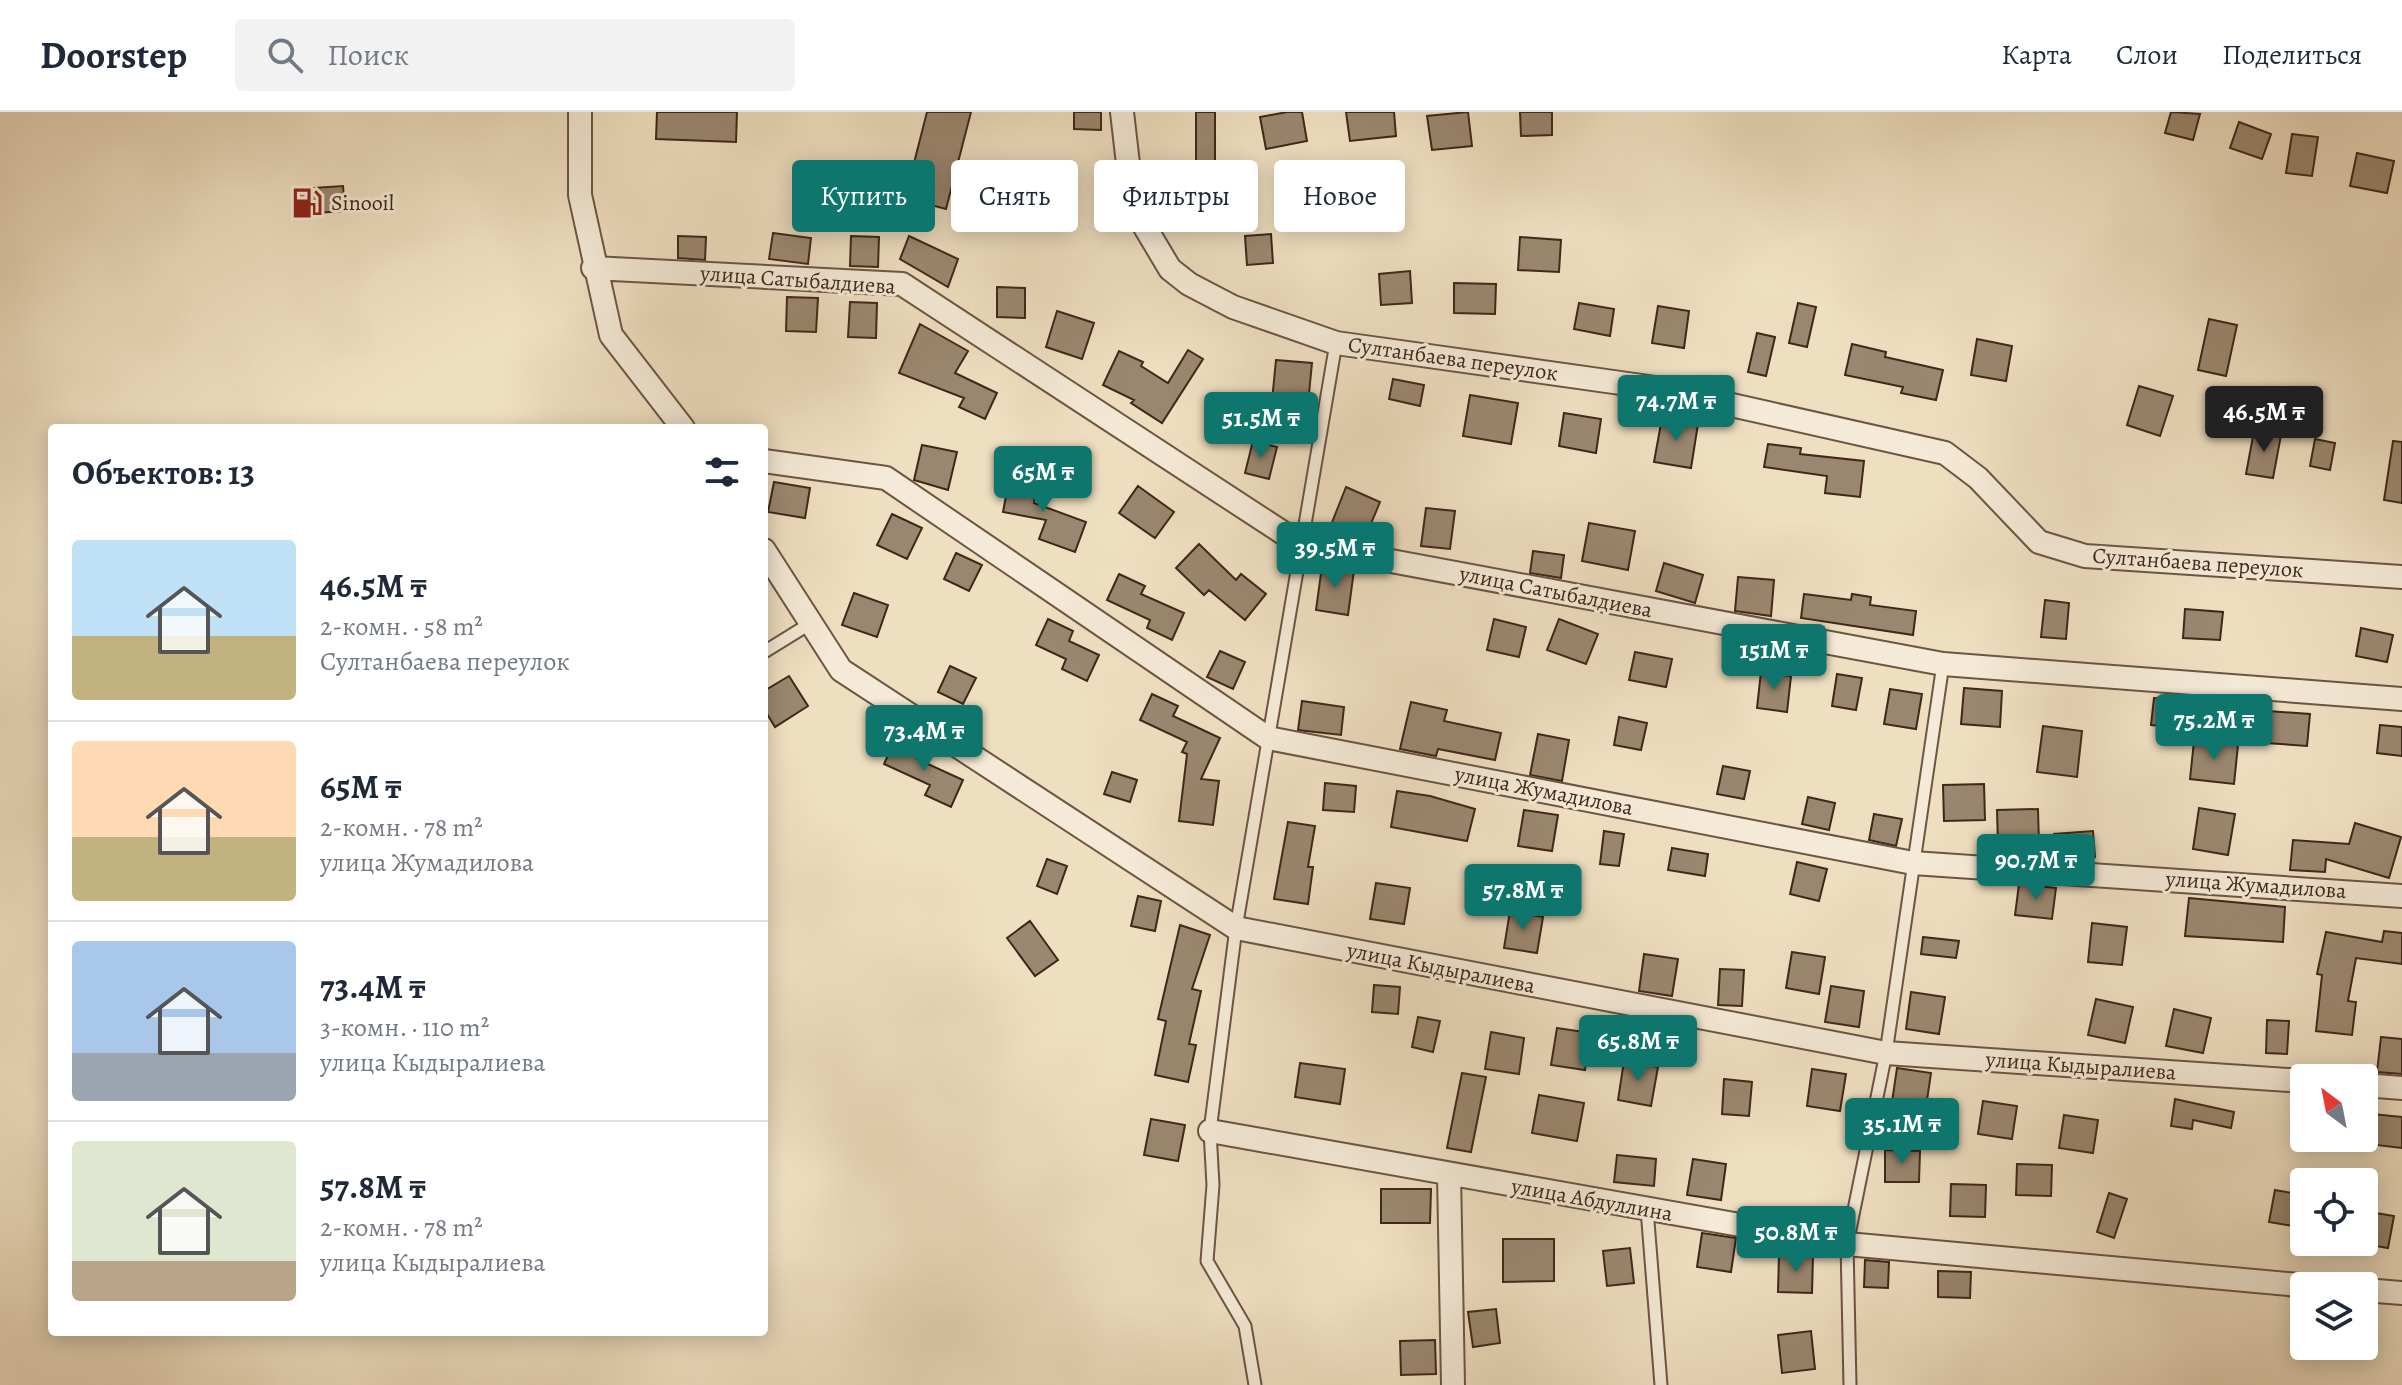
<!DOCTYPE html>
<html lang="ru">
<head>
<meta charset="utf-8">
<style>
	body { margin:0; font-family:Alegreya,serif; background:#f2f2f3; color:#1f2937; height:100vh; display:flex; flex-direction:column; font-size:30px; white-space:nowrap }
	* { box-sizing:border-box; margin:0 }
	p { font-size:26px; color:#747a83 }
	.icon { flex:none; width:44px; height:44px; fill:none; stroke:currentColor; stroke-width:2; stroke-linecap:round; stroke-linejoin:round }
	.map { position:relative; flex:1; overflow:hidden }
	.side { position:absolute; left:48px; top:312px; width:720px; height:912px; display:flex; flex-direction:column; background:#fff; border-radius:8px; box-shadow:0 4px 20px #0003 }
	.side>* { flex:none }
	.guide { position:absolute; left:792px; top:48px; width:760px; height:72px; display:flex; gap:16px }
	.needle { width:52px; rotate:328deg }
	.buttons { position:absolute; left:2290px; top:952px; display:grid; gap:16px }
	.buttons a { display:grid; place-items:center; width:88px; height:88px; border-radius:8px; background:#fff; box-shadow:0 4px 20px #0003; font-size:40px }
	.price { position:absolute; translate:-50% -68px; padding:0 18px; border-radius:8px; background:#0f766e; color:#fff; font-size:26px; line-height:52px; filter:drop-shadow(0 2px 4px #0008) }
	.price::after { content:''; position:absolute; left:50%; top:48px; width:24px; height:18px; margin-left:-12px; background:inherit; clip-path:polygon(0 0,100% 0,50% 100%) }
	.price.current { background:#222; color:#fff }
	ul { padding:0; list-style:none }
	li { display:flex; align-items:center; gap:24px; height:200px; padding:0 24px }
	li+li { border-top:2px solid #e0e1e3 }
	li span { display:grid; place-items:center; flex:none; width:224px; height:160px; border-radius:8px; color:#555 }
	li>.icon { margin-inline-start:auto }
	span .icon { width:96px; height:96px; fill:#fffc; stroke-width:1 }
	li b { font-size:34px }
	h2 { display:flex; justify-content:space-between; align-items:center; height:96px; padding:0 24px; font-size:34px }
	.chip { padding:0 28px; border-radius:8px; background:#fff; box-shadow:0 4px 20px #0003; font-size:28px; line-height:72px }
	.chip.current { background:#0f766e; color:#fff }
	header { display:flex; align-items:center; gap:48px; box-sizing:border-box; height:112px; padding:0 40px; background:#fff; border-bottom:2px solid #e0e1e3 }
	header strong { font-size:38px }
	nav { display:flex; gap:44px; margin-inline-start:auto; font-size:28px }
	.search { width:560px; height:72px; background:#f2f2f3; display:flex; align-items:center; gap:20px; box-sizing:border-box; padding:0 28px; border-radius:8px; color:#747a83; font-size:30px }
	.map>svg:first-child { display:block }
	.building { fill:#9b8770; stroke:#3f2719; stroke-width:2 }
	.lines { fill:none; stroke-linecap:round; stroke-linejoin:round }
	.lane-casing { stroke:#6b5543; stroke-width:15 }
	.street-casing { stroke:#6b5543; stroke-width:26 }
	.lane { stroke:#f5ead7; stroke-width:11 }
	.street { stroke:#f5ead7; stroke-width:22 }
	.labels { text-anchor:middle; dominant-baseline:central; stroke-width:6; stroke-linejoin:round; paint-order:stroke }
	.poi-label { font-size:22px; fill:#3f2719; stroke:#f5ead7; text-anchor:start }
	.street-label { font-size:22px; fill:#3f2719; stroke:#f5ead7 }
</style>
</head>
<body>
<header>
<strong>Doorstep</strong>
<div class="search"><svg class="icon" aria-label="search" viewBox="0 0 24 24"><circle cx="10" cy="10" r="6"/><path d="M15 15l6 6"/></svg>Поиск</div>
<nav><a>Карта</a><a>Слои</a><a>Поделиться</a></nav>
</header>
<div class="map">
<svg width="2402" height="1273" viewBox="0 0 2402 1273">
	<rect width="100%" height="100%" fill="#efdfc1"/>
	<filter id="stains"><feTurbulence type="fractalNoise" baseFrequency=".0025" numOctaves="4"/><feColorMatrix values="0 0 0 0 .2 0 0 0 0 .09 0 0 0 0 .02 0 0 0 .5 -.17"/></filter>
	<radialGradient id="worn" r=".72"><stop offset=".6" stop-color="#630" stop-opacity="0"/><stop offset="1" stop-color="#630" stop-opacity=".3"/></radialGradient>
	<!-- building -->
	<path class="building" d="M657 0H737L736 30 656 27Z
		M927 0H971L946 97 905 86Z
		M1074 0H1101V18L1074 17Z
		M1196 0H1215V84H1196Z
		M1287 0H1302L1307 29 1266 37 1260 5Z
		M1346 0H1394L1396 24 1350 29Z
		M1468 0 1472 34 1432 38 1427 4Z
		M1520 0H1552V23L1521 24Z
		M2171 0 2200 2 2193 28 2165 21Z
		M2239 10 2271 22 2262 47 2230 36Z
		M2292 22 2318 25 2312 64 2286 61Z
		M2357 41 2394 49 2387 81 2350 74Z
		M343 74 345 99 299 102 298 77Z
		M773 121 811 126 808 152 769 147Z
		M1271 122 1273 151 1247 153 1245 124Z
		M678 124 706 125 705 148 678 146Z
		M851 124 879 125 878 155 850 154Z
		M909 124 958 147 948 175 900 147Z
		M1520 125 1561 128 1559 160 1518 158Z
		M1410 159 1412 191 1381 193 1379 162Z
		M1454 171 1496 172 1495 202 1454 201Z
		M997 175 1025 176V206L997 205Z
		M787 185 818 186 816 220 786 219Z
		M850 190 877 191 876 226 848 225Z
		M1579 191 1614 197 1610 224 1574 217Z
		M1798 191 1816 195 1807 235 1789 231Z
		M1658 194 1689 199 1684 236 1652 231Z
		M1057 199 1094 211 1082 247 1046 235Z
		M2209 207 2237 213 2226 264 2198 258Z
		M920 212 968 239 955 261 997 281 985 307 959 295 964 286 899 261Z
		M1757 221 1775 225 1766 264 1748 260Z
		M1977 227 2012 234 2006 269 1971 263Z
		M1852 232 1886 240 1885 245 1943 258 1936 288 1901 281 1903 275 1845 263Z
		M1188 238 1203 247 1162 311 1131 291 1134 288 1103 273 1119 239 1143 250 1141 254 1168 271Z
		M1276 248 1312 251 1306 312 1270 309Z
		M1393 267 1424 273 1420 294 1389 287Z
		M2139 274 2173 284 2160 324 2127 313Z
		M1470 283 1518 291 1511 332 1463 324Z
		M1564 301 1601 307 1596 341 1559 334Z
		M1662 306 1698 312 1691 356 1654 350Z
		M2254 319 2281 323 2273 366 2246 362Z
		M2315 327 2335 331 2330 358 2310 354Z
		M1253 329 1277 335 1269 367 1245 361Z
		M2393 329 2402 330V391L2384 388Z
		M1768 332 1801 336 1800 342 1864 349 1860 385 1825 381 1827 364 1764 355Z
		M922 333 957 340 948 378 914 368Z
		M1010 363 1038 368 1034 391 1086 410 1075 440 1039 427 1046 408 1003 400Z
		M774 370 810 376 805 406 768 400Z
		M1138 374 1174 400 1155 426 1119 401Z
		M1346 375 1380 390 1365 426 1331 413Z
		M1426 396 1455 399 1450 437 1421 434Z
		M892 402 922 416 907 447 877 433Z
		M1589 411 1635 419 1628 458 1582 449Z
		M1199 432 1236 468 1241 462 1266 482 1245 508 1209 478 1204 483 1176 456Z
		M1533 439 1564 443 1561 466 1530 461Z
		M956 441 982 453 969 479 944 467Z
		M1664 451 1703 463 1695 491 1656 479Z
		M1322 454 1354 458 1348 503 1316 498Z
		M1119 462 1145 474 1141 482 1184 501 1172 528 1147 516 1150 508 1107 488Z
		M1738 465 1774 468 1771 504 1735 499Z
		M854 481 888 493 877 525 842 513Z
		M1804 482 1851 488 1852 482 1871 485 1870 493 1916 499 1913 523 1801 506Z
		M2045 488 2069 491 2066 527 2041 525Z
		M2185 497 2223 500 2220 528 2183 526Z
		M1048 507 1073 519 1069 529 1099 543 1087 569 1062 557 1066 547 1036 533Z
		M1494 507 1526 515 1519 545 1487 538Z
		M1559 507 1598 522 1586 552 1547 538Z
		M2361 516 2393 523 2387 550 2356 544Z
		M1220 539 1245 550 1233 577 1207 565Z
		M1635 540 1672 547 1666 575 1629 568Z
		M950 554 976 566 963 592 938 580Z
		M1761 560 1791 564 1787 600 1757 596Z
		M1837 562 1862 566 1856 598 1832 594Z
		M789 564 808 594 775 615 764 597V579Z
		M1964 576 2002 579 2000 615 1961 612Z
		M1890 577 1922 582 1916 617 1884 612Z
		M1152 582 1178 594 1173 604 1220 626 1201 667 1219 669 1213 713 1179 709 1187 642 1182 640 1187 630 1140 608Z
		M2154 586 2186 590 2183 616 2151 613Z
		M1302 589 1344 595 1341 623 1298 618Z
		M1411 590 1447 598 1444 609 1501 621 1495 648 1438 637 1436 644 1400 637Z
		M2268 599 2310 602 2307 634 2266 631Z
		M1619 605 1647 611 1641 638 1614 633Z
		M2380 613 2402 615V644L2377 641Z
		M2043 614 2082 619 2077 665 2037 660Z
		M1538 622 1569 628 1562 669 1530 663Z
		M896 626 921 638 917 647 963 668 951 695 925 683 930 673 884 652Z
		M2194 629 2238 633 2234 672 2190 667Z
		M1723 654 1750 659 1744 687 1717 682Z
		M1112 660 1137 668 1130 690 1104 682Z
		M1325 671 1356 674 1354 700 1323 698Z
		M1984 672 1985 708 1944 709 1943 673Z
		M1397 679 1430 684 1475 697 1467 729 1391 715Z
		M1808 685 1835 691 1829 718 1802 712Z
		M2199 696 2235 702 2228 743 2193 737Z
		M2038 697 2039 733 1998 734 1997 698Z
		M1524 698 1558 703 1552 739 1518 734Z
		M1874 702 1902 707 1896 734 1869 728Z
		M1288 710 1315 714 1308 755H1313L1308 792 1274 787Z
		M2355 711 2401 725 2389 766 2326 747 2325 760 2290 758 2293 728 2349 732Z
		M1604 719 1624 722 1619 754 1600 752Z
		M2093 719 2095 745 2056 747 2054 722Z
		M1672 736 1708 742 1705 764 1668 758Z
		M1047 747 1067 754 1057 782 1037 774Z
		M1797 750 1827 757 1819 789 1790 782Z
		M1376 771 1410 776 1404 812 1370 807Z
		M2019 772 2056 776 2052 807 2015 803Z
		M1138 784 1161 789 1155 819 1131 814Z
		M2189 786 2285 795 2283 830 2185 824Z
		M1510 799 1543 805 1537 841 1504 836Z
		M1030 809 1058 848 1035 864 1007 826Z
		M2092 811 2127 815 2122 853 2088 850Z
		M1180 813 1210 823 1192 877 1201 879 1189 932 1196 933 1188 970 1155 963 1166 909 1158 907Z
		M2384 819 2402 821V852L2356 846 2348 889 2356 890 2352 923 2316 919 2322 863 2317 862 2326 820 2382 830Z
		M1923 825 1959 829 1956 846 1921 842Z
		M1792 840 1825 845 1819 882 1786 876Z
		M1644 842 1678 847 1672 884 1639 879Z
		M1720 857 1744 858 1742 894 1718 893Z
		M1374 873 1400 875 1398 902 1372 900Z
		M1831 874 1864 879 1859 915 1825 910Z
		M1911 880 1945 885 1939 922 1906 917Z
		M2096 887 2133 895 2125 931 2088 923Z
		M2174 897 2211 906 2203 941 2166 934Z
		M1418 905 1440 909 1433 940 1412 935Z
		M2267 908 2289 909 2287 942 2266 941Z
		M1557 916 1591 921 1585 958 1551 953Z
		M1491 920 1524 926 1519 962 1485 957Z
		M2381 925 2402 927V962L2377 960Z
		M1624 949 1658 955 1651 994 1618 988Z
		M1300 951 1345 957 1340 992 1295 985Z
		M1897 956 1931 961 1926 995 1892 990Z
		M1812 957 1846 962 1840 999 1807 994Z
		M1462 961 1486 965 1471 1040 1447 1036Z
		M1724 967 1752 970 1749 1004 1722 1002Z
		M1539 983 1584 991 1577 1029 1532 1021Z
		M2175 987 2234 1000 2231 1016 2193 1008 2192 1017 2171 1014Z
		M1983 989 2017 994 2012 1027 1978 1022Z
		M2372 1002 2402 1005V1036L2368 1032Z
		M2064 1003 2098 1008 2093 1041 2059 1036Z
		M1151 1007 1185 1013 1178 1049 1144 1043Z
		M1885 1038 1920 1039 1919 1070H1885Z
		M1617 1043 1656 1047 1654 1074 1614 1070Z
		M1693 1047 1726 1052 1721 1088 1687 1083Z
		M2017 1052 2052 1053 2051 1084 2016 1083Z
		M1951 1072 1986 1073 1985 1105 1950 1104Z
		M1381 1077H1431L1430 1111H1381Z
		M2275 1078 2298 1082 2293 1114 2269 1110Z
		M2109 1081 2127 1087 2114 1126 2097 1120Z
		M2370 1100 2394 1104 2388 1136 2364 1132Z
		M1702 1121 1736 1126 1731 1160 1697 1155Z
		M1503 1127H1554V1169L1503 1170Z
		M1630 1136 1634 1171 1607 1174 1603 1139Z
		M1779 1142 1813 1143 1812 1181 1778 1180Z
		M1865 1148 1889 1150 1888 1176 1864 1175Z
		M1938 1159 1971 1160 1970 1186 1938 1185Z
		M1496 1197 1500 1231 1473 1235 1468 1200Z
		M1811 1219 1815 1257 1782 1261 1778 1223Z
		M1435 1228 1436 1262 1401 1263 1400 1229Z"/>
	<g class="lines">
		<!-- lane casing -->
		<g class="lane-casing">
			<path id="lane" d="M764 540 811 511
				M1647 1097 1661 1273
				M1255 1273 1245 1214 1207 1149 1213 1073 1210 1019 1236 816 1336 231
				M1850 1273 1847 1132 1886 941 1943 552"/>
		</g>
		<!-- street casing -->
		<g class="street-casing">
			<path id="street" d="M580 0V83L611 223 683 316
				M1122 0 1133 95 1170 157 1189 172 1233 195 1336 231 1656 276 1945 341 1978 366 2039 430 2085 444 2402 465
				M593 156 902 172 1300 432 1943 552 2402 587
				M764 349 886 366 1268 626 1913 751 2402 784
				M764 438 841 558 1236 816 1886 941 2304 969
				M2364 973 2402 976
				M1210 1019 1847 1132 2310 1174
				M1449 1062 1453 1273
				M2364 1178 2402 1181"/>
		</g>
		<!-- lane -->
		<use href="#lane" class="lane"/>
		<!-- street -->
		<use href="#street" class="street"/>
	</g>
	<!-- icons -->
	<defs>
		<g id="fuel-bare" transform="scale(2.4)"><path d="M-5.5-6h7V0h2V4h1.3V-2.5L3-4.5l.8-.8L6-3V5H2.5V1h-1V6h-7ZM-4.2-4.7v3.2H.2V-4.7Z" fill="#8f2418" stroke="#f5ead7" stroke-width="2.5" paint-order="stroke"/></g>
	</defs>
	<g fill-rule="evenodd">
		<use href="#fuel-bare" x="307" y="91"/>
	</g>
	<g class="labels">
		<!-- poi labels -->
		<g class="poi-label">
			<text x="331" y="91">Sinooil</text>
		</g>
		<!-- street labels -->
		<g class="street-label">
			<text transform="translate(798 168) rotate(4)">улица Сатыбалдиева</text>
			<text transform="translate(1453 247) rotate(8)">Султанбаева переулок</text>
			<text transform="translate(2198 451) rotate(4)">Султанбаева переулок</text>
			<text transform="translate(1556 480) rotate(11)">улица Сатыбалдиева</text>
			<text transform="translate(1544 679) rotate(11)">улица Жумадилова</text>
			<text transform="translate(2256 773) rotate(4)">улица Жумадилова</text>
			<text transform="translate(1441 856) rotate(11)">улица Кыдыралиева</text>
			<text transform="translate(2081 954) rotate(4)">улица Кыдыралиева</text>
			<text transform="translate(1592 1088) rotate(10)">улица Абдуллина</text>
		</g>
	</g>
	<rect width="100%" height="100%" filter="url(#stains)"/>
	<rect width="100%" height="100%" fill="url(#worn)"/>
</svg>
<div class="buttons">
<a><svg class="needle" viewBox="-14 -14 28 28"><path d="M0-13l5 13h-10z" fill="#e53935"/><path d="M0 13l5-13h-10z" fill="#747a83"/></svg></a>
<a><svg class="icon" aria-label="locate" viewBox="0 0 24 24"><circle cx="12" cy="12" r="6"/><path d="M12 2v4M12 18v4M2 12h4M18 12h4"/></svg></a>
<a><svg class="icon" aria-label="layers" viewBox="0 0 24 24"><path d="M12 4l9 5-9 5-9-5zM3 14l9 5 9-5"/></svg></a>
</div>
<b class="price" style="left:1676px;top:331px">74.7M ₸</b>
<b class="price current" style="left:2264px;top:342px">46.5M ₸</b>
<b class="price" style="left:1261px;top:348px">51.5M ₸</b>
<b class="price" style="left:1043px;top:402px">65M ₸</b>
<b class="price" style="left:1335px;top:478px">39.5M ₸</b>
<b class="price" style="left:1774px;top:580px">151M ₸</b>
<b class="price" style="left:2214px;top:650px">75.2M ₸</b>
<b class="price" style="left:924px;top:661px">73.4M ₸</b>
<b class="price" style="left:2036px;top:790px">90.7M ₸</b>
<b class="price" style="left:1523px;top:820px">57.8M ₸</b>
<b class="price" style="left:1638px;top:971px">65.8M ₸</b>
<b class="price" style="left:1902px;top:1054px">35.1M ₸</b>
<b class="price" style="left:1796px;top:1162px">50.8M ₸</b>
<div class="guide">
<a class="chip current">Купить</a>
<a class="chip">Снять</a>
<a class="chip">Фильтры</a>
<a class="chip">Новое</a>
</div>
<section class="side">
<h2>Объектов: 13<svg class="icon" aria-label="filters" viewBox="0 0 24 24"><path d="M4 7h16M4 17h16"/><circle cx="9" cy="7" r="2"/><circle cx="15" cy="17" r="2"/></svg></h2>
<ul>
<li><span style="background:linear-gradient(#bfe0f5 60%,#c2b280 0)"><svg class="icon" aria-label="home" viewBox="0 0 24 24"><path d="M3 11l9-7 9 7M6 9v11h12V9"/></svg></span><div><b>46.5M ₸</b><p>2-комн. · 58 m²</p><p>Султанбаева переулок</p></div></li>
<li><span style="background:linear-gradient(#ffd9b3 60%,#c2b280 0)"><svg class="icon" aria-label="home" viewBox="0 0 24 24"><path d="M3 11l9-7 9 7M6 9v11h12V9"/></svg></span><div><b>65M ₸</b><p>2-комн. · 78 m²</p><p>улица Жумадилова</p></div></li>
<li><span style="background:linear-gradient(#a9c7e8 70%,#9aa5b1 0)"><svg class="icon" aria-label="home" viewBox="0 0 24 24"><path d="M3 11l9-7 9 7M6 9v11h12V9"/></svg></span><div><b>73.4M ₸</b><p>3-комн. · 110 m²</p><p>улица Кыдыралиева</p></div></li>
<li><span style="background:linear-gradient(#dfe7d0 75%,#b9a48a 0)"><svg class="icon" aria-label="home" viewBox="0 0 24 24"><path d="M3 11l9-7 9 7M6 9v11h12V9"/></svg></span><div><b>57.8M ₸</b><p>2-комн. · 78 m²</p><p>улица Кыдыралиева</p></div></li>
</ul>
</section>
</div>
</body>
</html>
